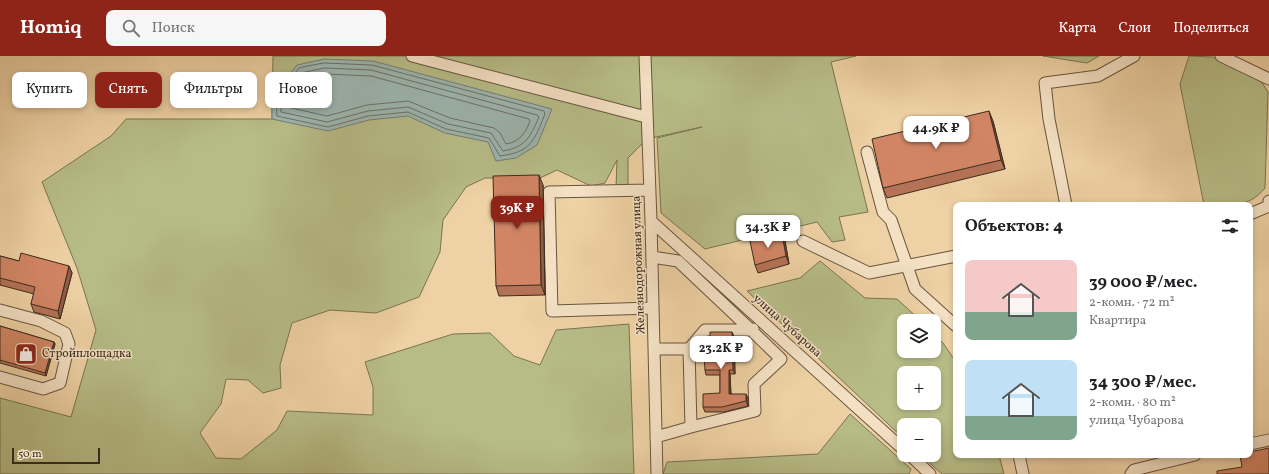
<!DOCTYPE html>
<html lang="ru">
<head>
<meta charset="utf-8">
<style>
	body { margin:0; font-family:Vollkorn,serif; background:#f6f6f6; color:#202124; height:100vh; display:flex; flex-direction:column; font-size:15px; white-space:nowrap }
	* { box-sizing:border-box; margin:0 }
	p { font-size:13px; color:#757577 }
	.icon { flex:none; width:22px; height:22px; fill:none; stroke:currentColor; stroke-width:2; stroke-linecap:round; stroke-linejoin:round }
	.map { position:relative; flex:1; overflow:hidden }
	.drawer { position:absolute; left:953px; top:146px; width:300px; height:256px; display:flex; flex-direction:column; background:#fff; border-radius:8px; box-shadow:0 2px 6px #0003 }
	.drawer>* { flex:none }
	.hud { position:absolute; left:12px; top:16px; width:380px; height:36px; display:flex; gap:8px }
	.tools { position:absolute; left:897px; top:258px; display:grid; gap:8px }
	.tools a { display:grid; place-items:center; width:44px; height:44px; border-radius:8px; background:#fff; box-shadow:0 2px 6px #0003; font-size:20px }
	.scale { position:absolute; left:12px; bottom:10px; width:88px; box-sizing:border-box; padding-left:4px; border:2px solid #3c2c1e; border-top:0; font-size:11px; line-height:14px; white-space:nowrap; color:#3c2c1e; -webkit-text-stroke:3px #f4e1c4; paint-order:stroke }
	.price { position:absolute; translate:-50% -34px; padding:0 9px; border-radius:8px; background:#fff; color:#222; font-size:13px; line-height:26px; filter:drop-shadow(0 1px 2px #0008) }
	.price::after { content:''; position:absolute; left:50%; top:24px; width:12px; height:9px; margin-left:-6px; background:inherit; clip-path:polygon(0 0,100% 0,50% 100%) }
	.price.on { background:#8f2418; color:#fff }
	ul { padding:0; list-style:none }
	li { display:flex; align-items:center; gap:12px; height:100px; padding:0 12px }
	li span { display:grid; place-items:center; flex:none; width:112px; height:80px; border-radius:8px; color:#555 }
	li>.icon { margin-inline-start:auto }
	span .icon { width:48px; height:48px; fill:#fffc; stroke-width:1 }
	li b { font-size:17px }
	h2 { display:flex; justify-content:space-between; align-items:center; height:48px; padding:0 12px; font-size:17px }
	.chip { padding:0 14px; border-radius:8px; background:#fff; box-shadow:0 2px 6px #0003; font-size:14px; line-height:36px }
	.chip.on { background:#8f2418; color:#fff }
	header { display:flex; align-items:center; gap:24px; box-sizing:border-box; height:56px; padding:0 20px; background:#8f2418; color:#fff }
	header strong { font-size:19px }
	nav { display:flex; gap:22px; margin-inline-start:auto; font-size:14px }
	.search { width:280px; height:36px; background:#f6f6f6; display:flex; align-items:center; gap:10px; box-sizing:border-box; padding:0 14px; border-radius:8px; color:#757577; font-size:15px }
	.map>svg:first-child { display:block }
	.green { fill:#b7bc87; stroke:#7a7452; fill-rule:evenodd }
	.water { fill:#9cb5af; stroke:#767e75 }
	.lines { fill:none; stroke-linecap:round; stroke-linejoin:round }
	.shore { stroke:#6c7066; stroke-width:1 }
	.minor-casing { stroke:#685540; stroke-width:13 }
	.minor { stroke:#f4e1c4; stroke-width:11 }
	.wall { fill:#b47256; stroke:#3c2c1e }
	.shaded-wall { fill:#925d46; stroke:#3c2c1e }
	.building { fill:#d18564; stroke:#3c2c1e }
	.labels { text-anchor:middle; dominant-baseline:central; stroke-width:3; stroke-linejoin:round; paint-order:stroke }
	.street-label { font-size:12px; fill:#3c2c1e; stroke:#f4e1c4 }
	.poi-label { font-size:12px; fill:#3c2c1e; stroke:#f4e1c4; text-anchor:start }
</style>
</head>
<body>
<header>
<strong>Homiq</strong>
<div class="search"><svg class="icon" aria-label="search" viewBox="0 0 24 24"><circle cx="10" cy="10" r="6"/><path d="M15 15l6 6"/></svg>Поиск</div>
<nav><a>Карта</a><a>Слои</a><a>Поделиться</a></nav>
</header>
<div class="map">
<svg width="1269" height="418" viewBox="0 0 1269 418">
	<rect width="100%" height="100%" fill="#eed1a4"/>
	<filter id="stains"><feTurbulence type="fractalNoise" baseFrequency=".005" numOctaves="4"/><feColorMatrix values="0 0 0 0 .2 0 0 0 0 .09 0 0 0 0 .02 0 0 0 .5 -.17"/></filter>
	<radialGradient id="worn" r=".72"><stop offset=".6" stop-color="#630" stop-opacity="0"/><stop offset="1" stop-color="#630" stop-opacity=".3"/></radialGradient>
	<!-- green -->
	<path class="green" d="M273 0H856L831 6 868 156 839 161 845 184 832 186 817 166 705 193 661 157 657 82 702 71 647 83 628 102V128L616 132 617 104 605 127 591 130 557 114 540 122H485L466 131 443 164 440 196 419 241 376 257 330 254 292 267 280 309 281 332 263 337 248 324 226 323 221 348 200 377 216 402 241 403 277 374 287 355 373 359V331L365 306 453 278 490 277 514 300 540 309 556 274 629 268 634 418H0V342L71 361 96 274 77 212 42 126 111 80 126 63H272Z
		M1043 0H1099L1087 7Z
		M1189 0 1213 1 1261 25 1268 36 1265 132C1248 153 1229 149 1204 149L1180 28Z
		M820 205 865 242 897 243 921 265H904V295H934V278L943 287 956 306V399H999L1004 418H942L921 399H934V369H904V383L747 235 800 222ZM904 317H934V347H904Z
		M850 358 911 413 909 418H663L667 406 818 398Z"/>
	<!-- water -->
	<path class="water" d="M324 3 373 5 552 53 537 89 516 102 496 105 488 86 445 77 408 60 369 64 328 75 272 63V39L297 9Z"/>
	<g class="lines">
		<!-- shore -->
		<path class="shore" d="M324 7 372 9 544 55 545 58C534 85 531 96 500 100L489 82 446 73 408 56 368 60 328 71 277 60 276 41 299 12Z
			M325 12 371 14 537 59 539 61C530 81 526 91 503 95L491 77 448 68 408 51 368 55 327 66 281 56V42L302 17Z
			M325 18 371 20 529 63 530 65C526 76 520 86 506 88L500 77 494 72 450 62 408 45 367 49 327 60 287 51V44L305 23Z"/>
		<!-- minor casing -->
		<g class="minor-casing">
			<path id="minor" d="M412 0 646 61
				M645 0 651 165 657 418
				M1221 0 1269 23
				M867 96 883 156 891 164 915 233 956 270
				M650 134 549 136 552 255 653 252
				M1066 149 1049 63 1045 27 1098 20 1134 0
				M1250 158 1269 150V145
				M651 165 904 394
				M803 185 869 217 956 200
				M652 201 678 205 751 274 753 273
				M0 254 41 265 65 277 69 288 60 327 43 333 0 321
				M654 293H689
				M656 381 691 371 689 293 705 274H751L781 303 754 328 755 355 691 371
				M1250 388 1269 384
				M910 399 930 418
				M1019 399 1023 418
				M1131 418 1134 414 1195 399"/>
		</g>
		<!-- minor -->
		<use href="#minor" class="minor"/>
	</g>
	<!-- wall -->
	<path class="wall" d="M993 65 1005 113 887 142 883 132Z
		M543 129 545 239 499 240 496 230Z
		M782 178 785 185 789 208 758 217 755 209Z
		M0 200 19 205 69 210 72 217 60 263 34 256 31 248 34 238 0 229Z
		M0 270 54 286 55 288 46 320 0 307Z
		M732 276 734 281 735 318H730L731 338 748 342V350L724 356H705L703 351 720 337V319H706L705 314 710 297Z"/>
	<!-- shaded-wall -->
	<path class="shaded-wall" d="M989 55 993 65 1005 113 1001 104Z
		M539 119 543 129 545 239 541 229Z
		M782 178 785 185 789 208 786 200Z
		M69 210 72 217 60 263 58 255Z
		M732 276 734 281 735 318 733 314Z
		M54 286 55 288 46 320 45 317Z
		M729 314 730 318 731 343 729 338Z
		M746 338 748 342V350L746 345Z"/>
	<!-- building -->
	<path class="building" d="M989 55 1001 104 883 132 872 83Z
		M539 119 541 229 496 230 493 120Z
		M782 178 786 200 755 209 750 185Z
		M21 197 69 210 58 255 31 248 35 231 0 222V200L19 205Z
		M0 270 54 286 45 317 0 304Z
		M710 276H732L733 314H729V338H746V345L722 351H703V338L720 337V314H705L704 298 710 297Z
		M1269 392V418H1217V415L1242 411 1240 399H1250V396Z"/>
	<!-- icons -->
	<defs>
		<g id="shop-square" transform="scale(1.15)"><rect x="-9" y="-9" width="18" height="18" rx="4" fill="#8f2418" stroke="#f4e1c4"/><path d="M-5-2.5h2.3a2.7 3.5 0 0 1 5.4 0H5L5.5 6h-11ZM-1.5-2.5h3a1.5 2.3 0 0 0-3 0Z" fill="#fff"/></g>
	</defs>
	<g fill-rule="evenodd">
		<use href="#shop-square" x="26" y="298"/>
	</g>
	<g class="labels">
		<!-- street labels -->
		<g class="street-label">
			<text transform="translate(639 209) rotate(-92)">Железнодорожная улица</text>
			<text transform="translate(787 270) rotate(42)">улица Чубарова</text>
		</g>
		<!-- poi labels -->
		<g class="poi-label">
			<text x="42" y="298">Стройплощадка</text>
		</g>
	</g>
	<rect width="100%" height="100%" filter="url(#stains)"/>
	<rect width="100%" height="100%" fill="url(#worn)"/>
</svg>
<div class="tools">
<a><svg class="icon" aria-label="layers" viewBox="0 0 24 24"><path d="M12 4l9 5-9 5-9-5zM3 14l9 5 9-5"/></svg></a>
<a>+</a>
<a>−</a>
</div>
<div class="scale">50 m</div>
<b class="price" style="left:936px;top:94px">44.9K ₽</b>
<b class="price on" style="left:517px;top:174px">39K ₽</b>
<b class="price" style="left:768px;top:193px">34.3K ₽</b>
<b class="price" style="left:721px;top:314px">23.2K ₽</b>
<div class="hud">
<a class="chip">Купить</a>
<a class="chip on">Снять</a>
<a class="chip">Фильтры</a>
<a class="chip">Новое</a>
</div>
<section class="drawer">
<h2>Объектов: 4<svg class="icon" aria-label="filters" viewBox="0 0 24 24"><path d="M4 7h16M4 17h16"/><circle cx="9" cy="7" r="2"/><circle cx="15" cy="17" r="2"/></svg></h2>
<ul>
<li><span style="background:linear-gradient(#f6c9c9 65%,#7fa58c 0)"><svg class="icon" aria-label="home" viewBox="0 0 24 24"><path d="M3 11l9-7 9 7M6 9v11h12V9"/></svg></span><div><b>39 000 ₽/мес.</b><p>2-комн. · 72 m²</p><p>Квартира</p></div></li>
<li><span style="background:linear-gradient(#bfe0f5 70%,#7fa58c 0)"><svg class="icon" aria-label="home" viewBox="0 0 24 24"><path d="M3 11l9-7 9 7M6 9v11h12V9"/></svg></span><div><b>34 300 ₽/мес.</b><p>2-комн. · 80 m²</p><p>улица Чубарова</p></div></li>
</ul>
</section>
</div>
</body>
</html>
